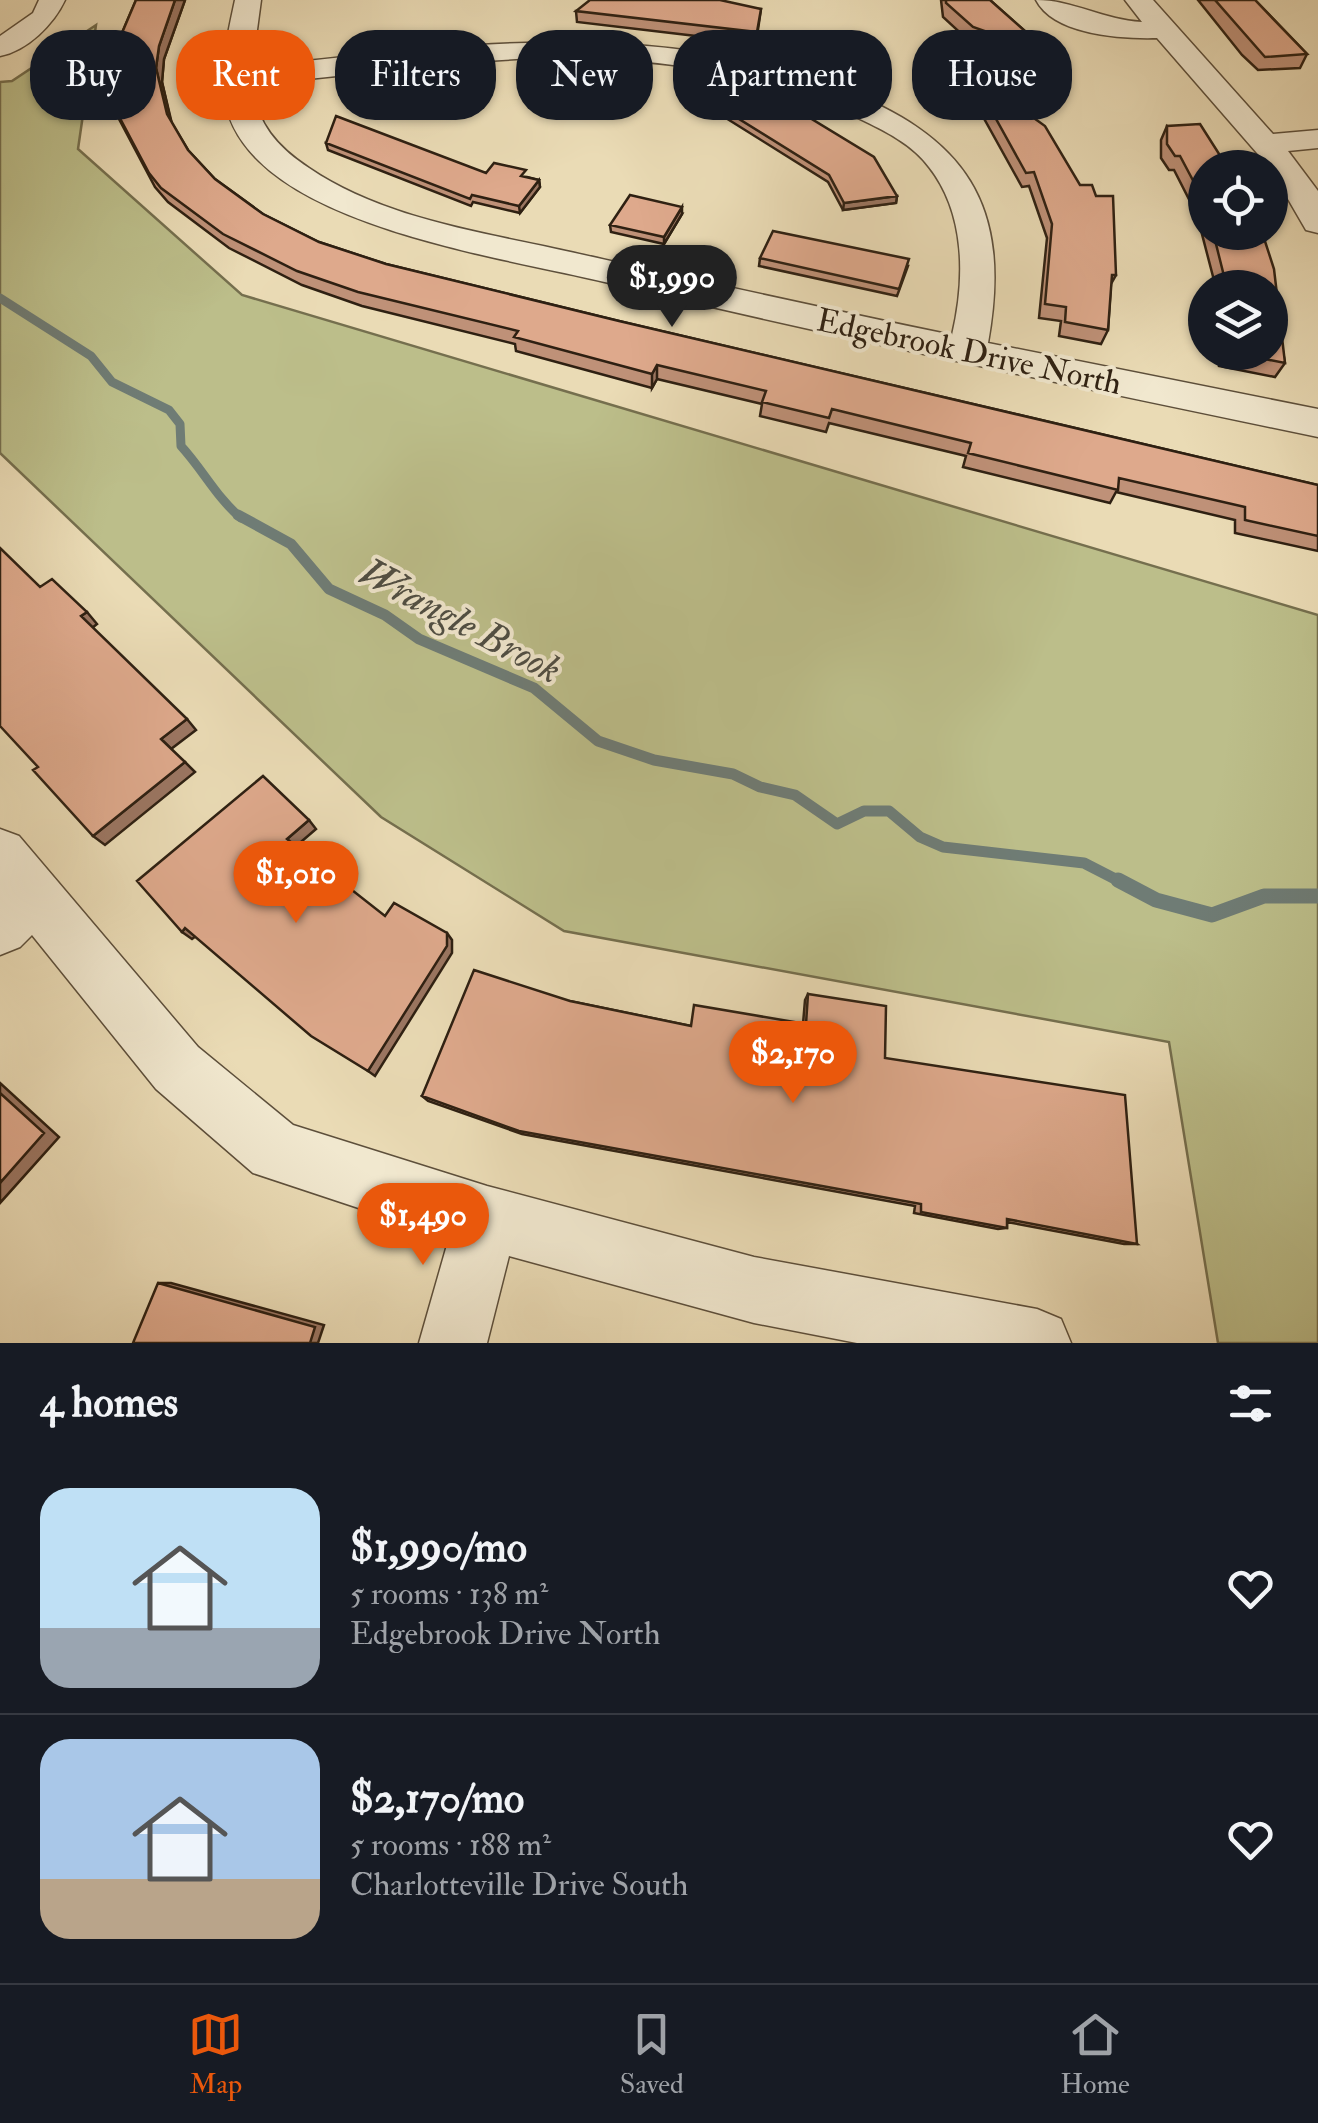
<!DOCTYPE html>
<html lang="en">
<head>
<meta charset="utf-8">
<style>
	body { margin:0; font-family:"IM FELL Double Pica",serif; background:#242831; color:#f1f3f6; height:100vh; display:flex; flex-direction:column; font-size:38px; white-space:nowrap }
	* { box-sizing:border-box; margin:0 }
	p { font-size:32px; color:#9ea1a6 }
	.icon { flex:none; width:55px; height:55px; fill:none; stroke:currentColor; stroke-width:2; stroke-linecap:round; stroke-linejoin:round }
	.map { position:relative; height:1343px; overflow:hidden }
	.side { display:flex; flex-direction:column; background:#171b24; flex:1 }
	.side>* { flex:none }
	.banner { position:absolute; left:30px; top:30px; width:1260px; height:90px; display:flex; gap:20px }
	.controls { position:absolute; left:1188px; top:150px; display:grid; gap:20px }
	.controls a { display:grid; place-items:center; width:100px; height:100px; border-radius:50%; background:#171b24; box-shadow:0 2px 8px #0004; font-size:50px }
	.price { position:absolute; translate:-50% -85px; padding:0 22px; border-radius:35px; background:#ea580c; color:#fff; font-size:32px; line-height:65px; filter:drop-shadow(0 2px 5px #0008) }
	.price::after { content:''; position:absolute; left:50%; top:60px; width:30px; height:22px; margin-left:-15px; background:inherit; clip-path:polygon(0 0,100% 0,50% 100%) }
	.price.on { background:#222; color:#fff }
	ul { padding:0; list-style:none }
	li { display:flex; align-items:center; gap:30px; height:250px; padding:0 40px }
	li+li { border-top:2px solid #363941 }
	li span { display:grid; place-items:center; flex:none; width:280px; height:200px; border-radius:30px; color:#555 }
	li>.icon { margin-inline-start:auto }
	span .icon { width:120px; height:120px; fill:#fffc; stroke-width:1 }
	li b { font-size:42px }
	h2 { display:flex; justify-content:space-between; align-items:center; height:120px; padding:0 40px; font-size:42px }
	.tag { padding:0 35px; border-radius:40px; background:#171b24; box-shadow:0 2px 8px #0004; font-size:35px; line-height:90px }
	.tag.on { background:#ea580c; color:#fff }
	.dock { display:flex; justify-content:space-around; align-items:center; height:140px; border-top:2px solid #363941; background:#171b24; font-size:28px; color:#9ea1a6 }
	.dock a { display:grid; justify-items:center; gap:5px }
	.dock .on { color:#ea580c }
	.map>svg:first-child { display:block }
	.green { fill:#bcbe8a; stroke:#756f4e; stroke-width:2.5 }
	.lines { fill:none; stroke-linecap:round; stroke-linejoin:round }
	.stream-far2 { stroke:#6f7c75; stroke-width:9 }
	.stream-far1 { stroke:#6f7c75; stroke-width:11 }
	.stream { stroke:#6f7c75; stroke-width:15 }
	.minor-casing { stroke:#5d4f3b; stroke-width:3 }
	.minor { fill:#f1e8cf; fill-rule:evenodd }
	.wall { fill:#bf9178; stroke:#2e2012; stroke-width:2.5 }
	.shaded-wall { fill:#9b7662; stroke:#2e2012; stroke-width:2.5 }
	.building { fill:#dea98c; stroke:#2e2012; stroke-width:2.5 }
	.labels { text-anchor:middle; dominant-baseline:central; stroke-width:8; stroke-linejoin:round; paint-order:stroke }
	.far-street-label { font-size:32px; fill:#2e2012; stroke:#f1e8cf }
	.water-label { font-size:40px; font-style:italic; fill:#4f4e44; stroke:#f1e8cf }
</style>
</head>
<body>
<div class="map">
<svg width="1318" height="1343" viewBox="0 0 1318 1343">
	<rect width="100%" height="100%" fill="#eadbb5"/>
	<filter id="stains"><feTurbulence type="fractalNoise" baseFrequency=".002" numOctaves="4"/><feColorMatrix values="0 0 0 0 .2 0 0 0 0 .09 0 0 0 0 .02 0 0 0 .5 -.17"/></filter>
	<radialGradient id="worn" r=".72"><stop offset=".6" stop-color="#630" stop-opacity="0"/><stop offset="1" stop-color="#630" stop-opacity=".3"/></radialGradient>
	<!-- green -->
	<path class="green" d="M96 25 78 149 242 295 1318 615V1343H1218L1169 1042 564 931 381 817 0 453V82L12 81Z"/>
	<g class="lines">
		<!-- stream-far2 -->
		<path class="stream-far2" d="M0 298 91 356 112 382 169 410 180 424 181 446C203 470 217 498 241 518"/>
		<!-- stream-far1 -->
		<path class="stream-far1" d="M238 515 291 544 329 589 385 615 419 639 534 688 598 741 654 760 733 774 760 787 795 795 837 824 864 811H889L920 837 943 847 1084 863 1123 883"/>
		<!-- stream -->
		<path class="stream" d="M1118 880 1156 900 1212 915 1264 896H1318"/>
		<!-- minor casing -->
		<g class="minor-casing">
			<path id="minor" d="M39 0H65C54 24 27 51 0 56V36L33 13Z
				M235 0H261L252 67C448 46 647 16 837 87 966 136 1013 204 988 343L1318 409V437C1083 388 848 340 614 284 513 260 333 234 259 161 208 111 222 62 235 0ZM548 57C657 59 761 69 860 119 885 131 912 144 929 167 966 214 965 280 952 335 826 309 701 281 575 253 488 233 385 220 309 168 277 147 257 124 252 85L469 62Z
				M1036 0C1073 0 1104 20 1142 22L1125 0H1153L1273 134 1318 130V148L1288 151 1318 191V233L1306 230 1270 168 1157 38C1121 39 1054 35 1036 0Z
				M0 829 19 836 198 1047 293 1125 487 1186 754 1257 1037 1309 1061 1319 1071 1343H857L754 1323 509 1256 487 1343H419L449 1238 253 1173 156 1089 32 935 20 947 0 955Z"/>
		</g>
		<!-- minor -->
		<use href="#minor" class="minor"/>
	</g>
	<!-- wall -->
	<path class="wall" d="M136 0H185L164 59 162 82 171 122 188 150 215 179 263 214 319 242 386 264 619 321 1318 485V551L1235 533V520L1116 492 1110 503 963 467 966 456 829 423 826 432 760 416 762 404 657 379 652 388 516 351 515 344 362 306 302 285 229 248 168 202 155 187 110 102 113 54Z
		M941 0H990L1052 55 1048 69 969 41 943 17Z
		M1198 0H1255L1307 54 1300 68 1258 70 1242 55Z
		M761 9 756 43 577 22 576 11Z
		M970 72 1116 275 1111 284 1108 330 1101 344 1059 336 1061 321 1039 318 1047 238 1029 186 1022 187 966 86Z
		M702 96 897 196 896 203 843 210 828 182 702 103Z
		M1167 126 1205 168V232H1262L1285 363 1275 377 1219 366V352H1270V288H1216L1197 215 1174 170H1169L1161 158V140Z
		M326 143 486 173 527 177 539 180 540 187 520 213 473 202 471 206 328 150Z
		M682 214 664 244 611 232 610 225Z
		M760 258 908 266 897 296 759 266Z
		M808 994 885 1058 1137 1244H1124L1007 1222V1228L998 1229 914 1213 915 1206 522 1134 428 1101 422 1096 570 1001 691 1026 803 1024 805 1000Z"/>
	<!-- shaded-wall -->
	<path class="shaded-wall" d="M175 0H185L164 59 162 82 173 128 167 114 156 68 159 46Z
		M539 180 540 187 520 213 519 206Z
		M897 196 896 203 843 210 844 203Z
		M682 207V214L664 244V237Z
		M657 365V379L652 388V374Z
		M87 612 97 624 92 628 81 616Z
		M187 719 196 730 171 749 161 739Z
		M185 762 195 772 105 845 93 836Z
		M309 820 316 829 294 848 287 839Z
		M185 928 196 936 192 939 182 932Z
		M447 933 452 940V953L375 1076 368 1071Z
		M0 1083 59 1137 0 1203Z
		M158 1283H171L324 1325 318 1343H310Z"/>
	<!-- building -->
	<path class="building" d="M136 0H175L159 46 156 68 167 114 188 150 215 179 263 214 319 242 386 264 619 321 1318 485V536L1245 520V507L1119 478 1118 490 968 453 971 443 832 409 829 418 762 402 766 391 657 365 652 374 514 337 518 331 358 292 297 271 223 234 161 188 149 173 104 88 109 54H113Z
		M590 0H720L761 9 757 32 576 11Z
		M946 0H990L1052 55 973 27 946 3Z
		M1215 0H1255L1307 54 1265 57Z
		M970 72 1045 126 1080 185H1092L1096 196H1113L1116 275H1112L1108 330 1065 322 1066 307 1045 304 1052 224 1034 172 1026 173Z
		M704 90 805 115 874 157 897 196 844 203 829 175 702 96Z
		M336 116 486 173 494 163 526 170 521 176 539 180 519 206 472 195 470 199 326 143Z
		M1200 124 1228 168H1205V203L1180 156H1175L1167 144V126Z
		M630 195 682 207 664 237 610 225Z
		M773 231 909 259 899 289 760 258Z
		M1213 232H1262L1274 269 1285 363 1229 352H1270V288H1227Z
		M0 548 40 587 52 579 87 612 81 616 187 719 161 739 185 762 93 836 33 770 38 767 0 726Z
		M263 776 309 820 287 839 385 916 394 903 447 933V946L368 1071 311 1036 185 928 182 932 137 881Z
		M474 970 570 1001 691 1026 694 1005 806 1024 808 994 886 1006 885 1058 1125 1095 1137 1244 1007 1219V1228L921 1212V1204L519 1131 422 1096Z
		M0 1093 44 1133 0 1183Z
		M158 1283 315 1327 310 1343H133Z"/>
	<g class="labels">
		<!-- far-street labels -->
		<g class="far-street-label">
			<text transform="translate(969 352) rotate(12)">Edgebrook Drive North</text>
		</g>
		<!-- water labels -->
		<g class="water-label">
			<text transform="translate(460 621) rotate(28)">Wrangle Brook</text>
		</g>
	</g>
	<rect width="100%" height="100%" filter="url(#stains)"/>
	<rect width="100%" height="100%" fill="url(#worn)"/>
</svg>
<div class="controls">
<a><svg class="icon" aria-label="locate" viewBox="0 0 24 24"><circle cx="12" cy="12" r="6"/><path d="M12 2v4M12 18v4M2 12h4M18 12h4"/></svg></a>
<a><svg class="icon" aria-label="layers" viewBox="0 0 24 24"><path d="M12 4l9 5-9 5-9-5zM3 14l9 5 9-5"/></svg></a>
</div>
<b class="price on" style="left:672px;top:330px">$1,990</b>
<b class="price" style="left:296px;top:926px">$1,010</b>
<b class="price" style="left:793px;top:1106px">$2,170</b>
<b class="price" style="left:423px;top:1268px">$1,490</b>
<div class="banner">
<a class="tag">Buy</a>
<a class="tag on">Rent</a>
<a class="tag">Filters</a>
<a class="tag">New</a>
<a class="tag">Apartment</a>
<a class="tag">House</a>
</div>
</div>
<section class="side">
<h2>4 homes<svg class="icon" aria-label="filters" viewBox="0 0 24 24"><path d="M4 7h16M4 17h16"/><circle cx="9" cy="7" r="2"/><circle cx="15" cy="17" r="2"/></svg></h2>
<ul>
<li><span style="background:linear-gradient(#bfe0f5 70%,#9aa5b1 0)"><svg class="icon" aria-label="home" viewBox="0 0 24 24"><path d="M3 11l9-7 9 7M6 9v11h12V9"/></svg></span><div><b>$1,990/mo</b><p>5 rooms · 138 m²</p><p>Edgebrook Drive North</p></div><svg class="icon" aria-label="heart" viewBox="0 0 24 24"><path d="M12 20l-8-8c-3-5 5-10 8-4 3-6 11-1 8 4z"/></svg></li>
<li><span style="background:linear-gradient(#a9c7e8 70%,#b9a48a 0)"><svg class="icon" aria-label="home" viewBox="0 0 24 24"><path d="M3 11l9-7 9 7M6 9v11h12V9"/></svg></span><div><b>$2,170/mo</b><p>5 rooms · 188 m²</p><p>Charlotteville Drive South</p></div><svg class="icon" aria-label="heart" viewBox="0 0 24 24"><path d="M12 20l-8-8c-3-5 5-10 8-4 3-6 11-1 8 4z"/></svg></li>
</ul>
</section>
<nav class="dock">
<a class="on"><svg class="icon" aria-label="map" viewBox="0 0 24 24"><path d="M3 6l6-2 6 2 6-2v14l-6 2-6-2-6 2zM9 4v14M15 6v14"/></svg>Map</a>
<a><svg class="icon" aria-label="saved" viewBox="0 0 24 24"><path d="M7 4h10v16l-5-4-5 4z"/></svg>Saved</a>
<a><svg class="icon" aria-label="home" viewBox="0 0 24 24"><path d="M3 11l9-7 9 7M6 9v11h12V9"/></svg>Home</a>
</nav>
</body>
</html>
